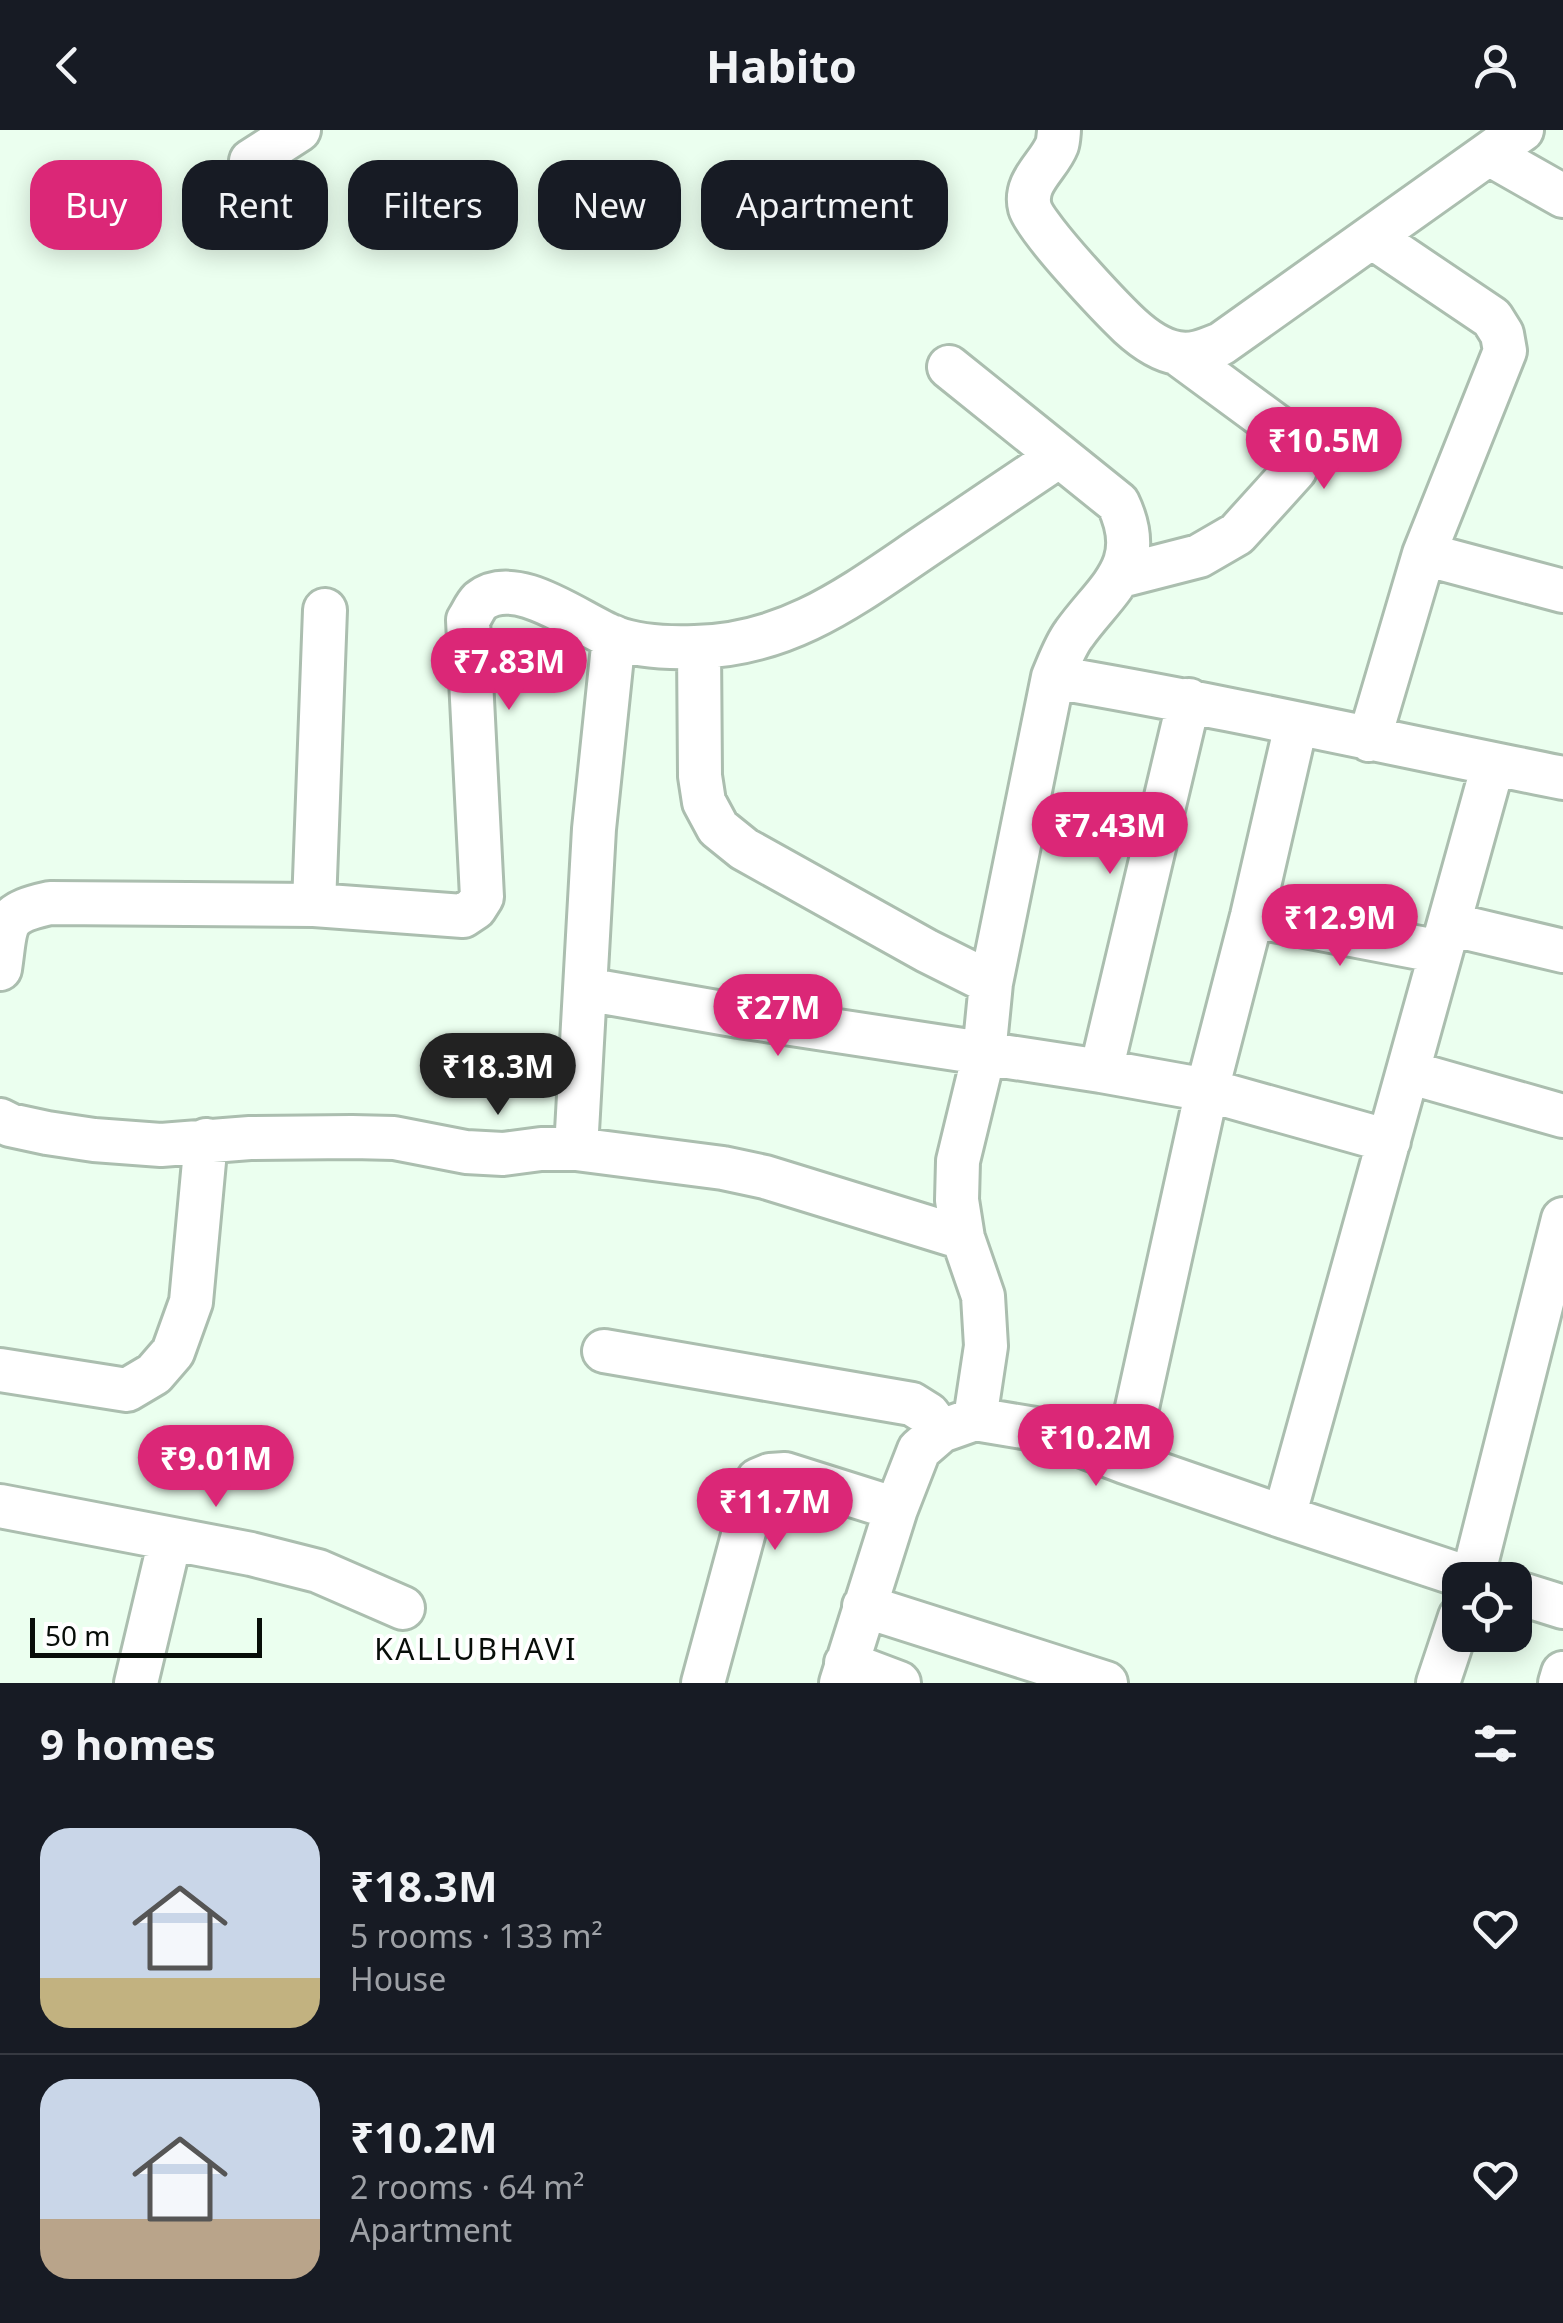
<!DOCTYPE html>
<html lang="en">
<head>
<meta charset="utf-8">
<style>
	body { margin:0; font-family:"Noto Sans",sans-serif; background:#242831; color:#f1f3f6; height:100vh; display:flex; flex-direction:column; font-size:38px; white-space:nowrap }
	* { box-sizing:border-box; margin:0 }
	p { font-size:32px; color:#9ea1a6 }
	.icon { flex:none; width:55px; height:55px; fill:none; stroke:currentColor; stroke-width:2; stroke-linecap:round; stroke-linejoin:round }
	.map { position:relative; height:1553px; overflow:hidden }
	.drawer { display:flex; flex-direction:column; background:#171b24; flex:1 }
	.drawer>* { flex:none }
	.banner { position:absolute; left:30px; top:30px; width:1000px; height:90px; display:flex; gap:20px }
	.controls { position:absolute; left:1442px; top:1432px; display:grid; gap:20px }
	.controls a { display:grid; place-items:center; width:90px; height:90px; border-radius:20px; background:#171b24; box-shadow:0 5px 25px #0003; font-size:50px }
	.scale { position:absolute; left:30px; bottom:25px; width:232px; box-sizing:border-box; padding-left:10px; border:5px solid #080e09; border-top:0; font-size:28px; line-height:35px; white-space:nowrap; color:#080e09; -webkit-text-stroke:8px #fff; paint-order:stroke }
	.price { position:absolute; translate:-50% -85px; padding:0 22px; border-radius:35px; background:#db2777; color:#fff; font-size:32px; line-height:65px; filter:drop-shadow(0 2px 5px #0008) }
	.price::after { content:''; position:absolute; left:50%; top:60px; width:30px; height:22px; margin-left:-15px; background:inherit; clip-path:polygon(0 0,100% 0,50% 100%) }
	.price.on { background:#222; color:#fff }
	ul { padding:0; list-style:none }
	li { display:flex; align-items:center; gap:30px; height:250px; padding:0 40px }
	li+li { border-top:2px solid #363941 }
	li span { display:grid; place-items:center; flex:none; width:280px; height:200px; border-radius:30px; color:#555 }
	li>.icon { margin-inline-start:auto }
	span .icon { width:120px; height:120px; fill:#fffc; stroke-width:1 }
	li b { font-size:42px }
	h2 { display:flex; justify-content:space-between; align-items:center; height:120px; padding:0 40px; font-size:42px }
	.chip { padding:0 35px; border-radius:30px; background:#171b24; box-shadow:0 5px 25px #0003; font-size:35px; line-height:90px }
	.chip.on { background:#db2777; color:#fff }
	header { display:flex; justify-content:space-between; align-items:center; height:130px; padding:0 40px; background:#171b24; font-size:45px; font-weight:700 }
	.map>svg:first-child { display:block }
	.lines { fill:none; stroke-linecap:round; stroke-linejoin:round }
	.minor-casing { stroke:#abbeaf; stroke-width:48 }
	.minor { stroke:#fff; stroke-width:42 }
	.labels { text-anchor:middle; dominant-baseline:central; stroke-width:8; stroke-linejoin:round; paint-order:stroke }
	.quarter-label { font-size:30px; letter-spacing:2.5px; fill:#080e09; stroke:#fff }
</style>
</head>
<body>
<header><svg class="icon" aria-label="back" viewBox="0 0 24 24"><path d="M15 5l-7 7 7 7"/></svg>Habito<svg class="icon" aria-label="person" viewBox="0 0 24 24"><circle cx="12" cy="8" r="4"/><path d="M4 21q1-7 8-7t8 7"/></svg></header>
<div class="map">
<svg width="1563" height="1553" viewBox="0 0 1563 1553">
	<rect width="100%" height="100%" fill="#ebffef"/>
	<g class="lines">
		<!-- minor casing -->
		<g class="minor-casing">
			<path id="minor" d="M1059 0C1059 2 1058 13 1057 15 1049 36 1023 52 1030 78 1036 99 1111 178 1130 196 1142 207 1160 220 1177 223 1193 226 1206 220 1221 214L1522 0
				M1489 24 1563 66
				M251 31 299 0
				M949 237 1118 373C1148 436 1106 459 1074 504 1065 516 1059 533 1053 547L991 853 984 924 958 1031 957 1070 963 1108 983 1166 986 1216 975 1289
				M1424 424 1563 461
				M1121 446 1199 426 1237 404 1295 340 1299 321 1291 307 1177 223
				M699 517 700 646 704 672 718 698 744 719 927 821 991 853
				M1053 547C1224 576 1393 614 1563 648
				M1369 610 1424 424 1505 221 1502 204 1492 188 1372 107
				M314 775 325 480
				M1252 786 1441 822
				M1449 794 1563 821
				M0 839C7 793 0 784 50 773L314 775 463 786 475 778 482 767 468 490C472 484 475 476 480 471 516 443 578 493 613 507 638 517 667 518 695 517 789 515 853 465 927 415 971 385 1015 356 1059 326
				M585 859 739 886 1101 941 1207 960 1389 1011
				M1101 941 1189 570
				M1408 942 1563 986
				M0 990 10 995 47 1003 94 1010 161 1015 250 1008 352 1007 394 1008 466 1022 503 1024 541 1019H576L723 1038 765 1047 963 1108
				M576 1019 594 699 614 507
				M604 1221 912 1274 928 1284 941 1301
				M0 1240 127 1260 154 1244 173 1222 191 1172 206 1010
				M1125 1332 1207 960 1252 786 1296 595
				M0 1376 251 1424 318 1441 403 1478
				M1284 1387 1493 635
				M1472 1450 1563 1089
				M1515 1462 1563 1477
				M864 1476 1106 1553
				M846 1533 899 1553
				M136 1553 170 1410
				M703 1553 758 1350 770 1345 785 1344 896 1379
				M841 1553 896 1379 919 1320 941 1301 975 1289 1041 1300 1125 1332 1284 1387 1475 1450
				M1438 1553 1460 1487
				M1560 1553 1563 1543"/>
		</g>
		<!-- minor -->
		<use href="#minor" class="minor"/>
	</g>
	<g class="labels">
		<!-- quarter labels -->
		<g class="quarter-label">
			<text x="476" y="1518">KALLUBHAVI</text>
		</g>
	</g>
</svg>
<div class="controls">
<a><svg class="icon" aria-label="locate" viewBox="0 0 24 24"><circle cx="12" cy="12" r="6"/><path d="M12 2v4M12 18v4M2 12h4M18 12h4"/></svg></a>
</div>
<div class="scale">50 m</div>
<b class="price" style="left:1324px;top:362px">₹10.5M</b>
<b class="price" style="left:509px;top:583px">₹7.83M</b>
<b class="price" style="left:1110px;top:747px">₹7.43M</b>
<b class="price" style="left:1340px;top:839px">₹12.9M</b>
<b class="price" style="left:778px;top:929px">₹27M</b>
<b class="price on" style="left:498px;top:988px">₹18.3M</b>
<b class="price" style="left:1096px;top:1359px">₹10.2M</b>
<b class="price" style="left:216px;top:1380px">₹9.01M</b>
<b class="price" style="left:775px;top:1423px">₹11.7M</b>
<div class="banner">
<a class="chip on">Buy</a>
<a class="chip">Rent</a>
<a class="chip">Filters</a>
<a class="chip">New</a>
<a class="chip">Apartment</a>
</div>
</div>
<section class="drawer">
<h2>9 homes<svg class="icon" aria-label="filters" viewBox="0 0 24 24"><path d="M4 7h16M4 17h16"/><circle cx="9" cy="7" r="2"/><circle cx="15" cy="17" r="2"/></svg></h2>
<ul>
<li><span style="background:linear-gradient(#c9d6e8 75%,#c2b280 0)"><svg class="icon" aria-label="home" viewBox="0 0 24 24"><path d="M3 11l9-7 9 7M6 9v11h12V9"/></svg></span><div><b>₹18.3M</b><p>5 rooms · 133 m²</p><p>House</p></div><svg class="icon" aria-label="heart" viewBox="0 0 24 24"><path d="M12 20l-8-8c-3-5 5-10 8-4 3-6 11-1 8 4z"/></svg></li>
<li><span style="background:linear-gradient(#c9d6e8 70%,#b9a48a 0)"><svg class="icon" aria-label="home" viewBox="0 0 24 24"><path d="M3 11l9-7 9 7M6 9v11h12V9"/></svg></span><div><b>₹10.2M</b><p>2 rooms · 64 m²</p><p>Apartment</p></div><svg class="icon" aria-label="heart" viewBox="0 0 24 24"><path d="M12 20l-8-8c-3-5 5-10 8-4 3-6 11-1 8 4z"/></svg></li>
</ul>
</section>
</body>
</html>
